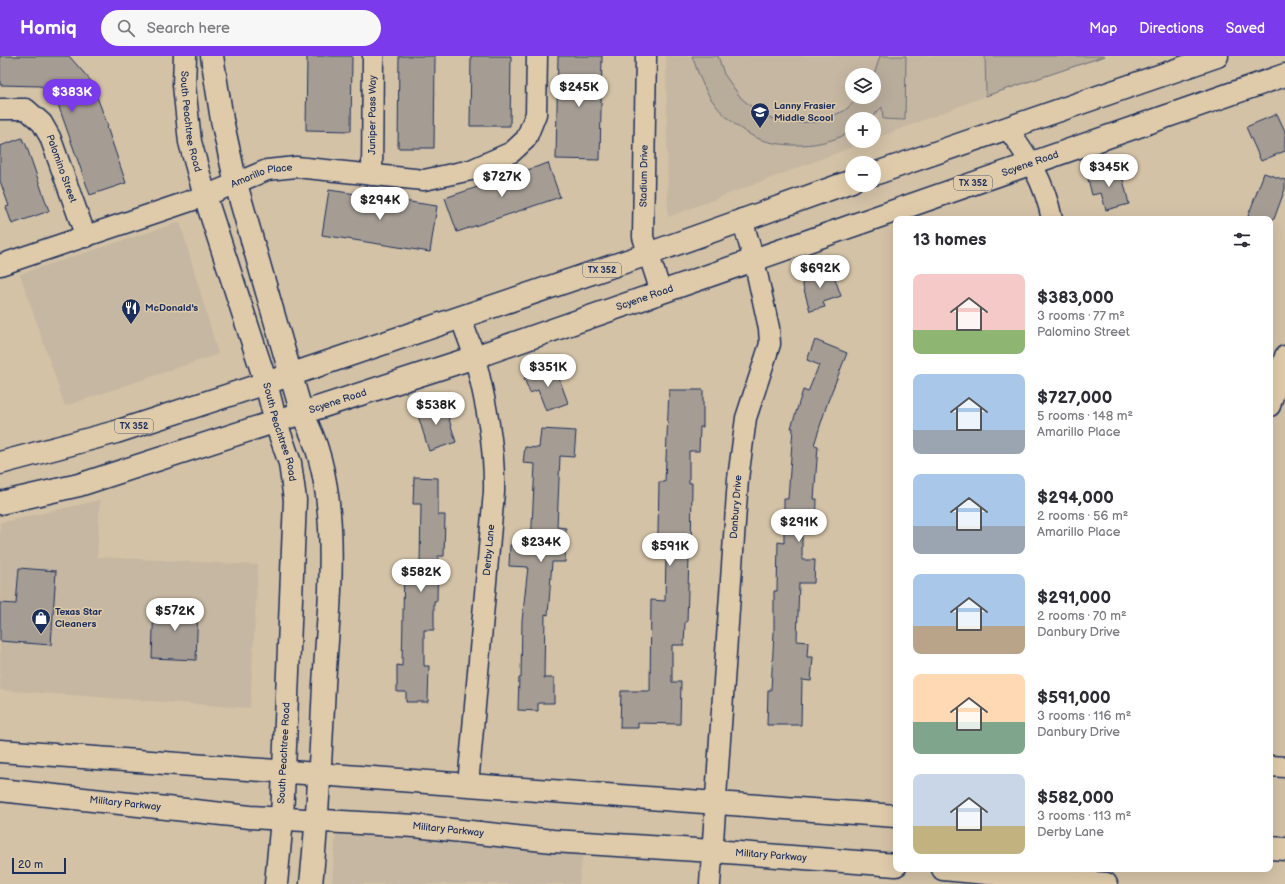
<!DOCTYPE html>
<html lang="en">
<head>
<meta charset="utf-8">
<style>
	body { margin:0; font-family:"Balsamiq Sans",sans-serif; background:#f7f7f7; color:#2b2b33; height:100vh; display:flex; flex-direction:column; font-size:15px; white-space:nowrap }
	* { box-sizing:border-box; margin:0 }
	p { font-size:13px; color:#7c7c81 }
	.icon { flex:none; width:22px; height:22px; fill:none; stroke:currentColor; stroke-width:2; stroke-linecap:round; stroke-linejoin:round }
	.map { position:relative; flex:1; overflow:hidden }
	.drawer { position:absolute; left:893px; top:160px; width:380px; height:656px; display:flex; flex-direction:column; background:#fff; border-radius:8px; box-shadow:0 4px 16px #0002 }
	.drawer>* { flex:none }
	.tools { position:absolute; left:845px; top:12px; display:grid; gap:8px }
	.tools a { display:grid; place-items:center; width:36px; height:36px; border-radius:50%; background:#fff; box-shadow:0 4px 16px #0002; font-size:20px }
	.scale { position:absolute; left:12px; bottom:10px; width:54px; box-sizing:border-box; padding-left:4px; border:2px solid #1b2f5e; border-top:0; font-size:11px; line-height:14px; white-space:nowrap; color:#1b2f5e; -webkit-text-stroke:3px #dfcbaa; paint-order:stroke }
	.price { position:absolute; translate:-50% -34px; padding:0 9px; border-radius:14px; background:#fff; color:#222; font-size:13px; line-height:26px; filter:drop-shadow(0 1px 2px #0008) }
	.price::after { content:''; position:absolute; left:50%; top:24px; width:12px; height:9px; margin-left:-6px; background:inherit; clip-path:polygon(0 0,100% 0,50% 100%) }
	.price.on { background:#7c3aed; color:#fff }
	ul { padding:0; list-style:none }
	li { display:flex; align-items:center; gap:12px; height:100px; padding:0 20px }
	li span { display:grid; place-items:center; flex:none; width:112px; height:80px; border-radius:8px; color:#555 }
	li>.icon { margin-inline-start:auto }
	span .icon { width:48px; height:48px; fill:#fffc; stroke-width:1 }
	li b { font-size:17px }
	h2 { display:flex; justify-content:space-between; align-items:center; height:48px; padding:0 20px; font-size:17px }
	header { display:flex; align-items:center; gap:24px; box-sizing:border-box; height:56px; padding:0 20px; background:#7c3aed; color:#fff }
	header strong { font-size:19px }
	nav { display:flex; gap:22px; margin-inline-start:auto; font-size:14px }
	.search { width:280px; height:36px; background:#f7f7f7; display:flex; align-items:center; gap:10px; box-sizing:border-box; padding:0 14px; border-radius:22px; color:#7c7c81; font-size:15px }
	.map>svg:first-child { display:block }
	.built { fill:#c5b7a1; fill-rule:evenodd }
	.green { fill:#b8ac9b; stroke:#6a6e7c }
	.building { fill:#a59d94; stroke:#1b2f5e }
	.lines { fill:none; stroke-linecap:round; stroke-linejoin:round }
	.street-casing { stroke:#1b2f5e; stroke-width:23 }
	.secondary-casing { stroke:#1b2f5e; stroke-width:25 }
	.primary-casing { stroke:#1b2f5e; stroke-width:25 }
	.street { stroke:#dfcbaa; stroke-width:20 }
	.secondary { stroke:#dfcbaa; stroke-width:22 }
	.primary { stroke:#dfcbaa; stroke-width:22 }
	.labels { text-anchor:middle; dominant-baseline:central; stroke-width:3; stroke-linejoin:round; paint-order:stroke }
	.shield { fill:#dfcbaa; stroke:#565e75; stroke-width:1 }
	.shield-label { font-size:9px; font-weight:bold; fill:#1b2f5e }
	.poi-label { font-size:10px; font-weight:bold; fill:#1b2f5e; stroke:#dfcbaa; text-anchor:start }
	.street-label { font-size:10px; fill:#1b2f5e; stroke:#dfcbaa }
</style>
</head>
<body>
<header>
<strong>Homiq</strong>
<div class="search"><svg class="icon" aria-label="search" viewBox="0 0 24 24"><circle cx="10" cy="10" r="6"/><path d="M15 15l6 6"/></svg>Search here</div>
<nav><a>Map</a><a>Directions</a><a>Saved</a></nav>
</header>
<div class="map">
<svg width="1285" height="828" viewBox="0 0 1285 828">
	<rect width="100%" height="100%" fill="#d3c2a6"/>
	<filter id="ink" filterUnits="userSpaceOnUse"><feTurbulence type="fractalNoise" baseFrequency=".025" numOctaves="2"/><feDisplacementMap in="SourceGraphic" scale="8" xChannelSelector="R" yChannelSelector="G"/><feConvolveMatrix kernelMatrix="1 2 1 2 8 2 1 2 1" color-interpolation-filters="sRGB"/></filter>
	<g filter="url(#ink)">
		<!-- built -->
		<path class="built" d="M666 0H985L986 40 874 83V63H852V85H868L668 161ZM852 19H874V41H852Z
			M180 166 218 298 65 350 20 218Z
			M100 444 97 501 258 509 250 652 0 634V467Z
			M336 776 583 797 579 828H332Z"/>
		<!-- green -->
		<path class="green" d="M692 0H718L724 18 741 42 763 60 790 67 817 66 844 55 860 41H874V19L880 0H906L905 64 883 63 882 51 870 63H852V75C827 90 791 93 762 84 746 79 724 61 714 47 703 33 698 16 692 0Z
			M985 0H1105L986 40Z"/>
		<!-- building -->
		<path class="building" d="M0 0H69L91 25 108 70 107 71 126 127 90 139 54 37 40 30 0 29Z
			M307 0H352L351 75 306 74Z
			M399 0H435L434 92H398Z
			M471 0H511L510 70H470Z
			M558 0H602L600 104 556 103Z
			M1277 58 1285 75V95L1261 105 1246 71Z
			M22 82 24 87 25 86 49 155 12 168 6 151 9 150 0 125V90Z
			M548 107 560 141 457 176 445 142Z
			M1120 111 1129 148 1106 154 1101 137 1092 139 1087 119Z
			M1264 117 1285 124V133L1274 163H1247Z
			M329 134 437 150 430 196 322 179Z
			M832 214 841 240 823 246 825 251 810 255 801 223Z
			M815 284 847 297 828 345 814 389 818 390 814 443H817L816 476H802V504H815L814 527H799L797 585 808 586 807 601H813L811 625 802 624 801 669H767L768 634H771L774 576V535H777L778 486 784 487V443H788L793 372H791L803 334 808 336 819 309 807 304Z
			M555 311 568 347 546 355 538 334 530 337 524 322Z
			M669 334H703V371H700L699 395H689V427H692L691 501H689L687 566H685L684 589H672V626H681L680 668 638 667V672H620L621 635H650L651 544 665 545 666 501 658 500V477L659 426H665Z
			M443 344 456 386 429 395 416 353Z
			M541 373 576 375 574 401 560 400 557 471 566 472 565 506H552L548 559 545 558 544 622H554V647H538V655L518 654 519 622H521L522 565 528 511 509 510 510 489 531 490 535 408 523 407 525 391 539 392Z
			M414 421 438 422V459H445L444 500H438L437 545H434V574H424V610H429L428 646H406V636H397V609L402 610 404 510H420L421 448H413Z
			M19 512 56 515 51 589 0 585V547L16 548Z
			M154 547 198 549 196 604 152 602Z"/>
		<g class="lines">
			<!-- street casing -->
			<g class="street-casing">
				<g id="street">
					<path d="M646 0 643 181 661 236"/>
					<path id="s1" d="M0 53H26L42 67 50 81 86 181"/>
					<path d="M1007 72C1030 103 1044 125 1052 163"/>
					<path id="s2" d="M372 119 373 0"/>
					<path id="s3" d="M0 209 205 140 267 114 296 111 424 124 471 114 512 96 526 83 536 58 537 0"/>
					<path d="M461 262C465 275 471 289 475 302 486 346 495 391 494 436L468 729"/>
					<path d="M1270 350 1285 300"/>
					<path d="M1270 710 1285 711"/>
					<path id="s4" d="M710 828 738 423 746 362 770 288 769 272 754 204 742 163"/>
				</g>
			</g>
			<!-- secondary casing -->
			<g class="secondary-casing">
				<g id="secondary">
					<path id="s5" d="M185 0 184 29 190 86 205 140 266 327 276 367 290 407 295 444 282 763 276 828"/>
					<path d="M212 0 222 64 236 128 302 358C344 432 329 545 324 629 321 695 318 762 311 828"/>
					<path d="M0 695 896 760"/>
					<path id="s6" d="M0 734 250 761 415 770 553 785 713 795 896 809"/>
					<path d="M1270 792 1285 793"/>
					<path d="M943 813 1106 828"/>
				</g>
			</g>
			<!-- primary casing -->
			<g class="primary-casing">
				<g id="primary">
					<path d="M874 118 1217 0"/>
					<path d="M0 407 116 376 266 327 648 198 852 125"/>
					<path id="s7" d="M0 447 79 429 475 301 1285 19"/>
				</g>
			</g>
			<!-- street -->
			<use href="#street" class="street"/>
			<!-- secondary -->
			<use href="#secondary" class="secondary"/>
			<!-- primary -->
			<use href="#primary" class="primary"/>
		</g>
	</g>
	<!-- icons -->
	<defs>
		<g id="school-pin" transform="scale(1)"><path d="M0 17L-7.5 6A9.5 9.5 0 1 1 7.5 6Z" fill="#1b2f5e" stroke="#dfcbaa"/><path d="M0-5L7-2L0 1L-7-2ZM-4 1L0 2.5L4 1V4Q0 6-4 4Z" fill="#fff"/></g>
		<g id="restaurant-pin" transform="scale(1)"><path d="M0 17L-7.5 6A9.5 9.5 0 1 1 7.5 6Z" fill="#1b2f5e" stroke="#dfcbaa"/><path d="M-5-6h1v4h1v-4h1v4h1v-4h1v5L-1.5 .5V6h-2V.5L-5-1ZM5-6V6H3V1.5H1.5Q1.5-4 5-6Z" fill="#fff"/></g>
		<g id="shop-pin" transform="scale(1)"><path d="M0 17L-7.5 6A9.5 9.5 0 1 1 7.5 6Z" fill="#1b2f5e" stroke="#dfcbaa"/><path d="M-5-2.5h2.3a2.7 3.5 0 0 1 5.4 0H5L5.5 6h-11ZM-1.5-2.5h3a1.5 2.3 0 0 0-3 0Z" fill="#fff"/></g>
	</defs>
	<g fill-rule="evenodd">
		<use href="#school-pin" x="760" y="56"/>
		<use href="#restaurant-pin" x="131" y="252"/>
		<use href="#shop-pin" x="41" y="562"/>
	</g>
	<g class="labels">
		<!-- shield labels -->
		<g class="shield">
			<rect x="954" y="120" width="38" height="14" rx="3"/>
			<rect x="583" y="207" width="38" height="14" rx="3"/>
			<rect x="115" y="363" width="38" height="14" rx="3"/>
		</g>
		<g class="shield-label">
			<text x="973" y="127">TX 352</text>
			<text x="602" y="214">TX 352</text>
			<text x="134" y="370">TX 352</text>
		</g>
		<!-- poi labels -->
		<g class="poi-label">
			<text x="774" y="50">Lanny Frasier<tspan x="774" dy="12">Middle Scool</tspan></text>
			<text x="145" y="252">McDonald's</text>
			<text x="55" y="556">Texas Star<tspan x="55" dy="12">Cleaners</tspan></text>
		</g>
		<!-- street labels -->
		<g class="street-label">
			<text stroke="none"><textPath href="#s2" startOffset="60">Juniper Pass Way</textPath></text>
			<text stroke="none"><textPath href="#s5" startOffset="66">South Peachtree Road</textPath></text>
			<text stroke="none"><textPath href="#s7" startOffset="1085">Scyene Road</textPath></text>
			<text stroke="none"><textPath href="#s1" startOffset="97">Palomino Street</textPath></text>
			<text transform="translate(644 120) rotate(-89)">Stadium Drive</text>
			<text stroke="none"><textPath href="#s3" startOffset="277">Amarillo Place</textPath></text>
			<text stroke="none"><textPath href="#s7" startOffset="677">Scyene Road</textPath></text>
			<text stroke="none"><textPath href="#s7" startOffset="353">Scyene Road</textPath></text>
			<text stroke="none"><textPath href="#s5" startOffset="390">South Peachtree Road</textPath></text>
			<text stroke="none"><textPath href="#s4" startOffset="378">Danbury Drive</textPath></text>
			<text transform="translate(489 494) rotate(-85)">Derby Lane</text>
			<text transform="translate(284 697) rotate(-87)">South Peachtree Road</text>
			<text stroke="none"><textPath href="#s6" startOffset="126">Military Parkway</textPath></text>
			<text stroke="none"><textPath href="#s6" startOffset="450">Military Parkway</textPath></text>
			<text stroke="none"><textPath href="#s6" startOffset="774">Military Parkway</textPath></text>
		</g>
	</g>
</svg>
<div class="tools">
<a><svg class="icon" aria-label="layers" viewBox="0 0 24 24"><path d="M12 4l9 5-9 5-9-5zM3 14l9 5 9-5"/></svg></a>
<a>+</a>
<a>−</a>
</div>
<div class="scale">20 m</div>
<b class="price" style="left:579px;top:52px">$245K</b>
<b class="price on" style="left:72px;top:57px">$383K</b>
<b class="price" style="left:1109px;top:132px">$345K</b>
<b class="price" style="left:502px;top:142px">$727K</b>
<b class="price" style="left:380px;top:165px">$294K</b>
<b class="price" style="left:820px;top:233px">$692K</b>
<b class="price" style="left:548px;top:332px">$351K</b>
<b class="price" style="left:436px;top:370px">$538K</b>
<b class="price" style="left:799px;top:487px">$291K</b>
<b class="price" style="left:541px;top:507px">$234K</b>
<b class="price" style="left:670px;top:511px">$591K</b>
<b class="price" style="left:421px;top:537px">$582K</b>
<b class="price" style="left:175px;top:576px">$572K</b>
<section class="drawer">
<h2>13 homes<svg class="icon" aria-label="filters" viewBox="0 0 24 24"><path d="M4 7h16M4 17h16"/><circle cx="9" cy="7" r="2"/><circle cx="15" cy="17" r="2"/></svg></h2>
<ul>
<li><span style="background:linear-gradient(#f6c9c9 70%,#8fb573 0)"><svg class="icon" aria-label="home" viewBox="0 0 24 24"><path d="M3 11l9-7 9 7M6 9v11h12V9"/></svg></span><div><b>$383,000</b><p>3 rooms · 77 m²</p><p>Palomino Street</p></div></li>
<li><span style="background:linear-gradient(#a9c7e8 70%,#9aa5b1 0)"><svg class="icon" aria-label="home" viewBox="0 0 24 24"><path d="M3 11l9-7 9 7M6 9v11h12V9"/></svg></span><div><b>$727,000</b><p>5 rooms · 148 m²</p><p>Amarillo Place</p></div></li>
<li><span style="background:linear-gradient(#a9c7e8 65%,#9aa5b1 0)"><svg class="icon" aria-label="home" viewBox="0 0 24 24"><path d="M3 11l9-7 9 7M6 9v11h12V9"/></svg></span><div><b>$294,000</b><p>2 rooms · 56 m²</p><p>Amarillo Place</p></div></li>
<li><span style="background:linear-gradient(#a9c7e8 65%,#b9a48a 0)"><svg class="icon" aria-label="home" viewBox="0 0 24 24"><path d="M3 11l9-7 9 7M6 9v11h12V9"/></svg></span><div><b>$291,000</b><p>2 rooms · 70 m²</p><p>Danbury Drive</p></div></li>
<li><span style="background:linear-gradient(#ffd9b3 60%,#7fa58c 0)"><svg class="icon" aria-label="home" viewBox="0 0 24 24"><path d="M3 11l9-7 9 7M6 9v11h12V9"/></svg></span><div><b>$591,000</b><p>3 rooms · 116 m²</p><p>Danbury Drive</p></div></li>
<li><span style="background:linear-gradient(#c9d6e8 65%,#c2b280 0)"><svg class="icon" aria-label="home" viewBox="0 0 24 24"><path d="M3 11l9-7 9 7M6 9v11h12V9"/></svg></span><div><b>$582,000</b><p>3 rooms · 113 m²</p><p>Derby Lane</p></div></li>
</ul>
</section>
</div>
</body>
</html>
